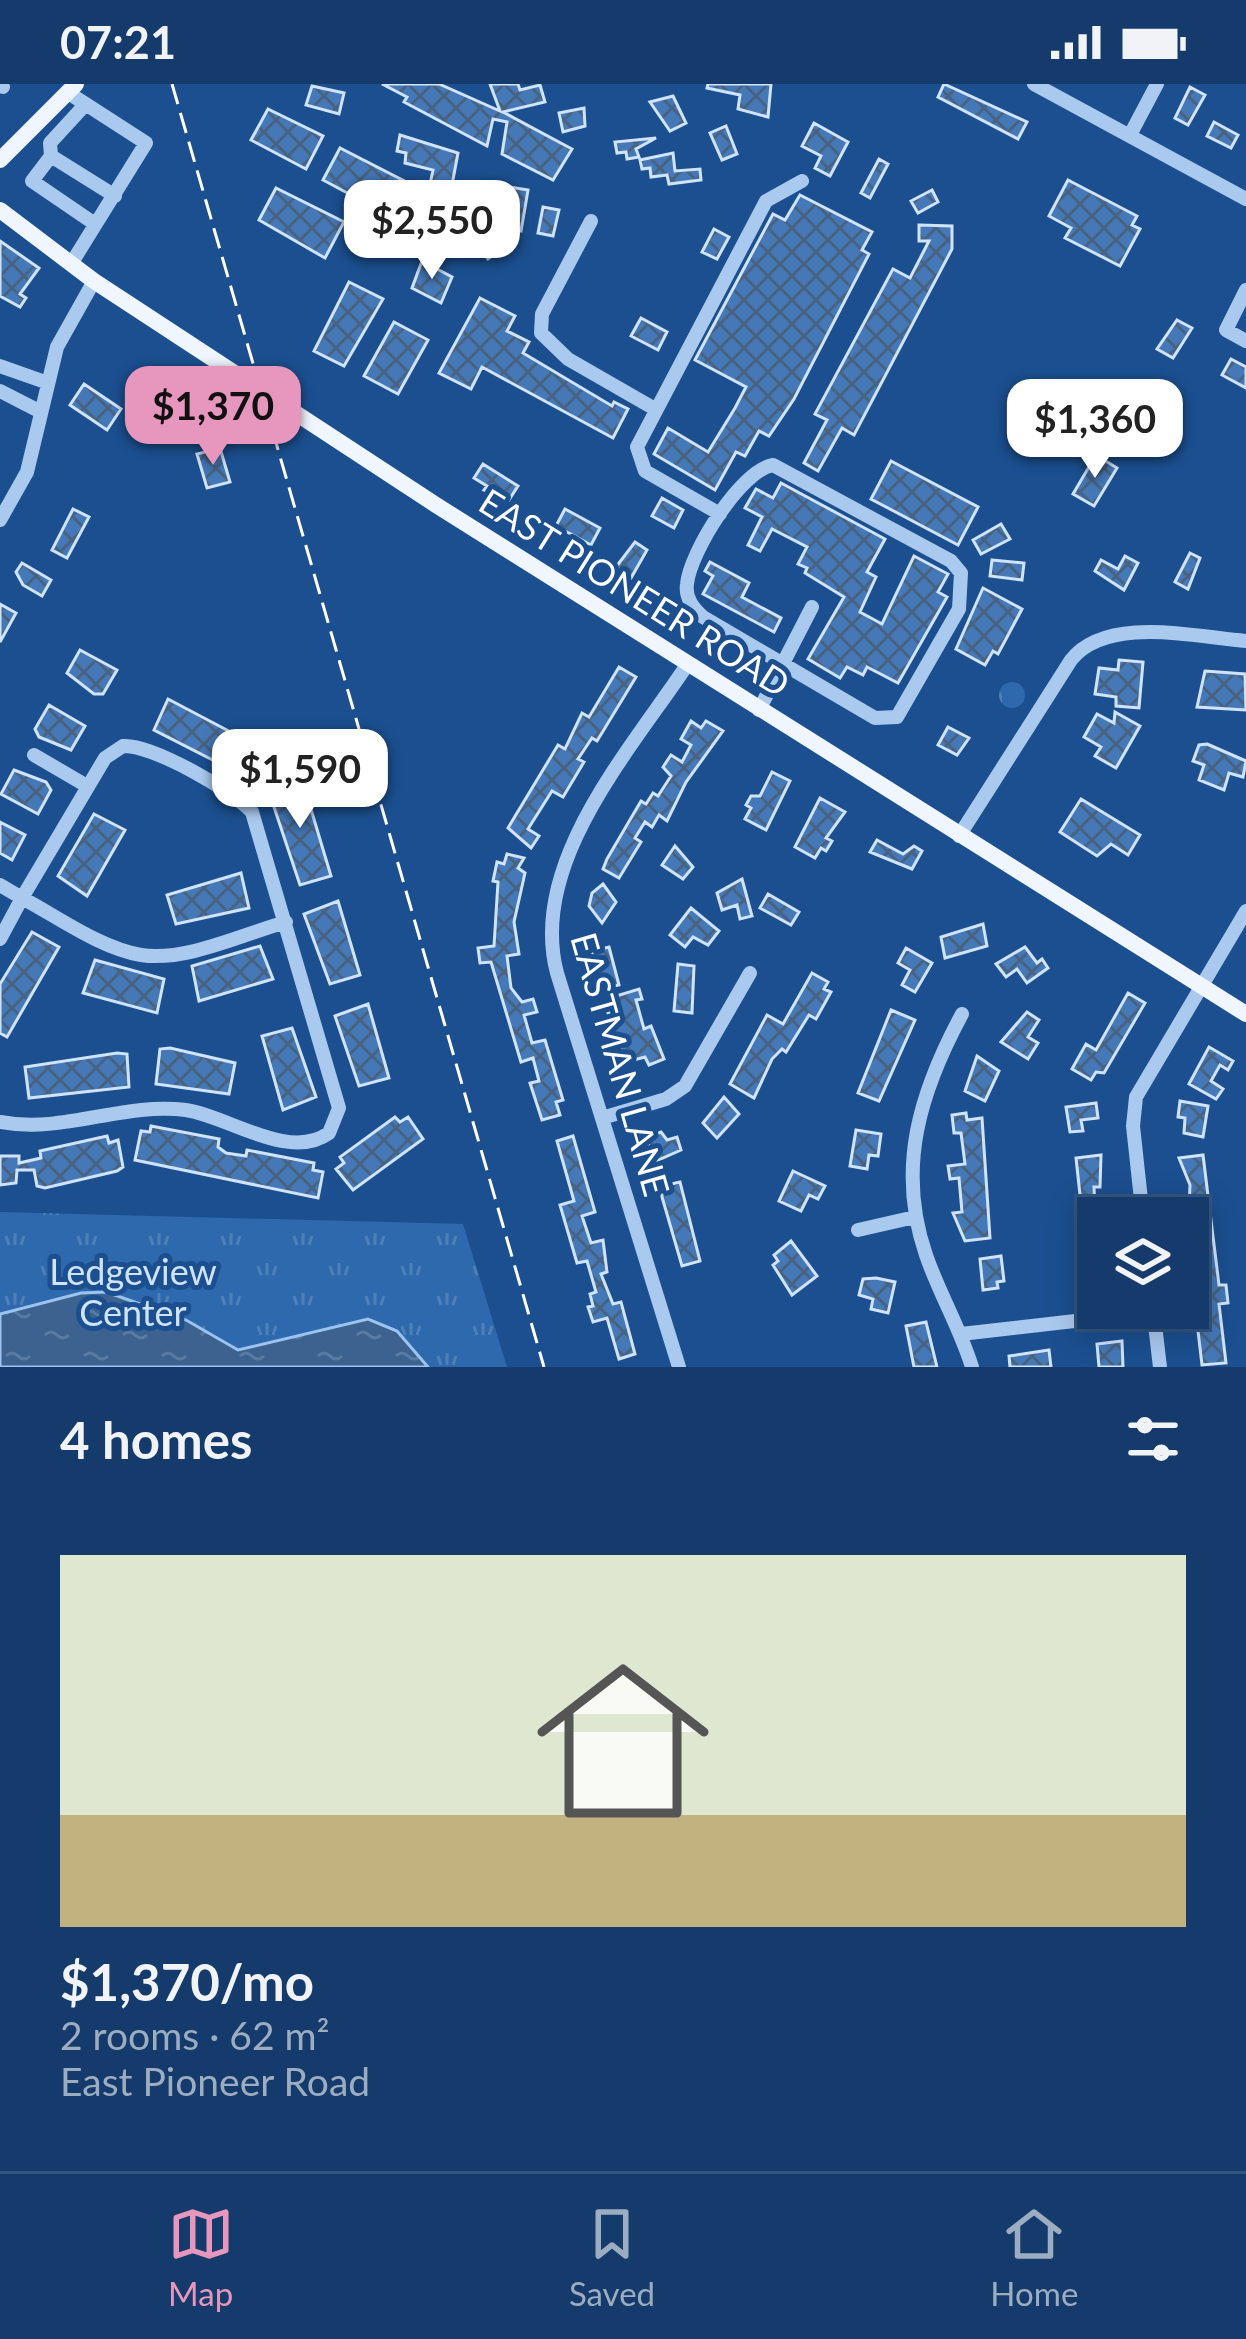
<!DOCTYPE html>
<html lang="en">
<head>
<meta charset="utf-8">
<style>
	body { margin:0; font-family:Lato,sans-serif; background:#214673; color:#f1f3f6; height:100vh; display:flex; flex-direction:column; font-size:45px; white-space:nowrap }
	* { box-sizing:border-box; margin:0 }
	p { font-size:39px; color:#9dadc1 }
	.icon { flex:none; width:66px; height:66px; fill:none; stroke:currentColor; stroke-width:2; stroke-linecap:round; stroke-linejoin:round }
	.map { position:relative; height:1283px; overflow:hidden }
	.details { display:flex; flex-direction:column; background:#143b6b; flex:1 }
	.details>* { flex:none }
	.controls { position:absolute; left:1077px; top:1113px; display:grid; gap:24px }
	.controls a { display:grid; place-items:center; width:132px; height:132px; border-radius:0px; background:#143b6b; box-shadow:0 6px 30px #0003,0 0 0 3px #33557e; font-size:60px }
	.price { position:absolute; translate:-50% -102px; padding:0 27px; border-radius:24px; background:#fff; color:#222; font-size:39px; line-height:78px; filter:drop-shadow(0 3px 6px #0008) }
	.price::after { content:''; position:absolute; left:50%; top:72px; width:36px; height:27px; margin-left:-18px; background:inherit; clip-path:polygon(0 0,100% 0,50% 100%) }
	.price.current { background:#e797bd; color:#111 }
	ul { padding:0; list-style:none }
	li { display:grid; align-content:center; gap:24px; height:636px; padding:0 60px }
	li+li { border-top:3px solid #33557e }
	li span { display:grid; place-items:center; height:372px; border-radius:0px; color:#555 }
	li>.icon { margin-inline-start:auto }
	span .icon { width:216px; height:216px; fill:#fffc; stroke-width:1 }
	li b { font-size:51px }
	h2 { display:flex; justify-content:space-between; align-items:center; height:144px; padding:0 60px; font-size:51px }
	.status { display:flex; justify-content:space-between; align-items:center; height:84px; padding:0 60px; background:#143b6b; direction:ltr }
	.status svg { height:33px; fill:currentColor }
	.menu { display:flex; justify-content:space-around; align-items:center; height:168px; border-top:3px solid #33557e; background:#143b6b; font-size:33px; color:#9dadc1 }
	.menu a { display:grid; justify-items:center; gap:6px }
	.menu .current { color:#e797bd }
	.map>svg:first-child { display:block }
	.grass { fill:url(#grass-tufts) }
	.cemetery { fill:url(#cemetery-stones) }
	.water { fill:url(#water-ripples); stroke:#9cc4f0; stroke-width:3 }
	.building { fill:url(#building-cross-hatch); stroke:#cfe3fa; stroke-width:3 }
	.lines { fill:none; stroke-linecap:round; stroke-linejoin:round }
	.minor { stroke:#a9c9ee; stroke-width:14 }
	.major { stroke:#f0f6ff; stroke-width:16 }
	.rail { stroke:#fff; stroke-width:3; stroke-dasharray:21 9; stroke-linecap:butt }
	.labels { text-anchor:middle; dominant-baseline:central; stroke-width:10; stroke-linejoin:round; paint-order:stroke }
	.street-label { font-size:36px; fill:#fff; stroke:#1b4f8f }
	.park-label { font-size:36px; fill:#cfe3fa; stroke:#1b4f8f }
</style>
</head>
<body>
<div class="status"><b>07:21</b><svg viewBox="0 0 49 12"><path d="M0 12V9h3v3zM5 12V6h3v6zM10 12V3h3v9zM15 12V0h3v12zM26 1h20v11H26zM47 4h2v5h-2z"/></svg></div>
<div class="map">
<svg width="1246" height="1283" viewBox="0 0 1246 1283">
	<defs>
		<pattern id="grass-tufts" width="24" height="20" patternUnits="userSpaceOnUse" patternTransform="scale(3)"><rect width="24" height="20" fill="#2e69ad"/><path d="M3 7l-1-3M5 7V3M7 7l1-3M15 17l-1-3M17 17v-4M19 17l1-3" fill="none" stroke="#4d80b9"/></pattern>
		<pattern id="cemetery-stones" width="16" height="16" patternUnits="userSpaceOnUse" patternTransform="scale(3)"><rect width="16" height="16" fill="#2e69ad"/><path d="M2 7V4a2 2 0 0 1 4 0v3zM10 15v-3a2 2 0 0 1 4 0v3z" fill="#4d80b9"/></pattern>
		<pattern id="water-ripples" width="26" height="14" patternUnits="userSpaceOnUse" patternTransform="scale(3)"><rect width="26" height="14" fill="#3c6290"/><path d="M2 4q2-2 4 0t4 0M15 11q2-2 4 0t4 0" fill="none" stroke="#597aa1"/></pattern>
		<pattern id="building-cross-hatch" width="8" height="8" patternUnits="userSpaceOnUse" patternTransform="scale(3)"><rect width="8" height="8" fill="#4478b7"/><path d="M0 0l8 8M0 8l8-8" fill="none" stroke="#486282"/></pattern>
	</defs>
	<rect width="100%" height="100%" fill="#1b4f8f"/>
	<!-- grass -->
	<path class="grass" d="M0 1128 463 1140 507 1283H0Z"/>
	<!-- cemetery -->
	<path class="cemetery" d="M999 611a13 13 0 1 1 26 0a13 13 0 1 1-26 0Z"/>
	<!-- water -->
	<path class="water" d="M106 1208 186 1236 238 1266 368 1235 397 1247 428 1283H0V1230L81 1209Z"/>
	<!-- building -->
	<path class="building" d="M382 0H439L500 27 490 0H518L520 6 540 1 545 18 503 28 572 65 553 96 502 70 507 38 493 35 487 62 404 18 407 13Z
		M708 0H771L768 33 738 25 740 11 707 4Z
		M944 0 1027 38 1018 55 938 13Z
		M312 2 344 9 339 30 306 21Z
		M1190 3 1205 11 1188 41 1175 34Z
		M673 12 686 39 670 47 650 18Z
		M584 24 585 42 563 48 559 29Z
		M268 25 323 52 306 85 251 56Z
		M1214 38 1238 51 1231 64 1207 52Z
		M814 39 848 58 830 92 815 84 821 72 802 62Z
		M726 42 737 70 722 76 710 49Z
		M400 51 458 69 452 101 443 99 433 119 447 127 445 138 462 142 464 133 479 140 468 161 446 150 441 159 323 96 340 64 428 109 433 86 405 79 406 69 397 67Z
		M656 54 636 65 639 73 627 75 626 68 617 69 615 58Z
		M673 69 675 87 700 85 701 96 669 100 667 91 651 93 650 84 642 85 640 76Z
		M879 75 888 80 870 114 861 109Z
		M1068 96 1137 132 1132 141 1140 145 1120 182 1065 154 1071 144 1049 132Z
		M497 101 528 106 521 147 507 145 514 156 488 175 480 164 499 151 491 143 513 126 494 123Z
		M276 104 344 138 325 174 259 136Z
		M932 106 938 118 918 129 911 117Z
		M800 111 872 148 862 166 869 170 794 315 769 352 759 347 745 372 736 368 715 406 654 370 668 344 708 368 735 324 746 303 695 276 773 130 785 136Z
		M543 123 559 126 553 152 538 149Z
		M919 141 952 142V165L854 351 842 344 818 387 804 379 827 336 815 330 893 185 910 194 929 157H919Z
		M714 145 729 153 717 175 702 168Z
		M0 157 39 184 20 210 26 214 20 223 0 212Z
		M422 177 452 193 441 219 412 204Z
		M349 198 383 215 344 282 314 267Z
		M480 214 515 232 507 247 529 258 523 269 612 322 614 318 628 325 613 354 482 283 471 305 439 289Z
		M641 234 667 248 658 266 631 252Z
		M1177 236 1192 244 1173 274 1157 265Z
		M394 238 428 256 398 310 364 292Z
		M1231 275 1246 283V304L1222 291Z
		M1138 299 1155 308 1138 335 1124 328Z
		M84 300 121 325 107 346 70 321Z
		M220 364 230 398 207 404 197 370Z
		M1096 371 1117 384 1094 422 1073 410Z
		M891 377 978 423 958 461 871 415Z
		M483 380 518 402 509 416 484 406 487 402 474 394Z
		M781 399 885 455 867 488 876 493 860 528 882 540 914 472 948 490 938 508 947 513 898 599 867 583 863 591 847 583 840 594 808 575 844 513 805 489 807 484 798 480 807 463 772 445 760 467 748 461 762 433 745 424 756 405 773 414Z
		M662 414 683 426 674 444 652 432Z
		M73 425 89 433 67 474 52 466Z
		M565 425 600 444 591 461 556 442Z
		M1001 440 1010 455 981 470 973 456Z
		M635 458 647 466 631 494 616 483Z
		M1190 469 1200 474 1188 505 1175 498Z
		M1125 472 1138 479 1124 506 1095 487 1101 476 1118 485Z
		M992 476 1024 479 1022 496 990 492Z
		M710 478 749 499 742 513 781 534 774 548 703 510 713 492 705 487Z
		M22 479 51 496 42 512 23 501 16 488Z
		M983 504 1022 525 998 570 993 567 985 581 956 565Z
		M0 520 16 529 0 558Z
		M80 566 117 586 103 610H94L67 589Z
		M1119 576 1143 578 1139 624 1116 622V613L1095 610 1099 584 1118 586Z
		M619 583 636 593 597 657 592 654 578 675 584 678 563 713 552 707 528 745 539 752 531 764 508 744 558 661 565 665 582 629 589 633Z
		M1205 587 1245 590 1246 626 1197 623Z
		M168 615 259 663 244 692 154 646Z
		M49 621 85 642 71 666 39 653 35 645Z
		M1115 628 1140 642 1116 684 1095 672 1101 663 1084 653 1097 630 1114 639Z
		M691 637 701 644 706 637 723 647 686 698 667 737 659 731 652 743 645 738 635 754 641 758 619 794 603 785 607 775 641 717 646 720 653 709 658 712 671 692 663 683 671 671 682 678 691 661 681 655Z
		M948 643 969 654 957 671 938 661Z
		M1207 660 1246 677 1243 693 1229 689 1224 706 1199 696 1204 681 1193 677 1199 661Z
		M14 686 46 698 51 706 38 730 1 710Z
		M772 688 790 697 766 746 745 735 751 724 746 721 751 712H760Z
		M301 692 331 792 300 801 268 705Z
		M820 714 845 728 826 754 832 757 826 767 821 764 815 774 795 763Z
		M1081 715 1140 751 1128 771 1111 760 1097 772 1060 748Z
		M94 730 125 746 87 812 58 792Z
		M0 738 25 751 12 776 0 769Z
		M877 756 903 770 914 762 922 767 912 785 870 768Z
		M675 762 693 783 683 795 662 781Z
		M507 770 524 774 518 784 525 789 514 838 519 870 507 872 511 904 522 918 533 915 537 928 524 931 532 959 545 956 563 1016 556 1018 560 1031 542 1036 530 999 539 997 533 974 521 978 491 878 480 879 478 864 494 862 498 798 493 797 497 778 504 780Z
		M241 789 249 824 176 840 167 811Z
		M742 795 752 832 740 835 737 821 722 826 717 809Z
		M603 800 616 818 602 839 589 822 592 809Z
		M768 810 799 828 791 841 760 824Z
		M338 817 360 891 330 900 304 830Z
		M691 824 719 847 708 861 693 853 685 863 670 851Z
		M983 840 987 862 945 874 941 853Z
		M32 848 59 863 7 953 0 949V900Z
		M260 862 273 895 199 917 192 882Z
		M609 863 619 901 602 905 591 867Z
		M1025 863 1037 879 1042 875 1048 884 1027 899 1017 885 1006 893 996 880Z
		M906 864 932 879 915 908 902 901 910 886 898 879Z
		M95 876 164 895 157 929 83 909Z
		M678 880 694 882 692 929 674 927Z
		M812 889 828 898 824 905 831 908 816 935 809 931 786 968 782 965 772 975 754 1014 730 1000 767 931 783 940Z
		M639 905 642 915 636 916 644 945 651 942 664 975 649 981 645 973 626 978 608 929 618 925 616 912Z
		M1128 909 1145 919 1104 989 1096 988 1091 996 1072 985 1086 960 1096 966Z
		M368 920 389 994 359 1002 335 932Z
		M891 926 915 936 879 1017 858 1009Z
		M1027 928 1039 936 1028 953 1038 959 1028 975 1001 958Z
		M292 944 316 1013 283 1026 262 952Z
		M1209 963 1233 977 1228 986 1220 981 1211 997 1223 1005 1216 1015 1189 1000Z
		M170 964 235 979 229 1010 156 1000 160 965Z
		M117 969 127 970 129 1003 29 1014 25 983Z
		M977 972 999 987 985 1017 965 1007Z
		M724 1013 739 1030 717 1054 703 1039Z
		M1180 1017 1208 1022 1203 1053 1184 1049 1185 1034 1178 1033Z
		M1096 1019 1098 1034 1081 1036 1083 1047 1070 1048 1066 1023Z
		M966 1029 967 1036 982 1034 990 1154 965 1157 953 1129 962 1128 959 1094 950 1095 948 1082 965 1080 961 1049H954L952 1031Z
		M395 1033 400 1038 408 1033 423 1055 353 1106 336 1085 344 1079 340 1073Z
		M151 1042 219 1055 218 1063 226 1069 246 1072 247 1066 314 1079 313 1086 323 1088 318 1114 135 1076 141 1047 150 1048Z
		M856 1046 881 1050 878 1072 869 1071 867 1085 850 1082Z
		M661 1048 667 1056 677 1053 681 1066 656 1077 645 1054Z
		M107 1052 109 1059 118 1056 123 1083 117 1087 45 1104 37 1102 34 1086H17L16 1099 0 1101V1072H19V1079L41 1074 40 1067Z
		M573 1052 595 1128 582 1132 591 1159 603 1156 607 1188 601 1190 613 1220 621 1218 635 1270 619 1275 607 1234 593 1238 588 1223 593 1222 590 1210 596 1208 587 1177 577 1179 560 1121 574 1117 557 1057Z
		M1101 1071 1100 1103H1094L1098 1193 1089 1194 1076 1074Z
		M1203 1071 1219 1201H1226L1228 1219 1219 1220 1226 1279 1202 1281 1198 1247 1204 1246 1201 1222 1196 1223 1192 1147H1188L1190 1101 1179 1074Z
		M793 1087 825 1102 818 1115 809 1111 801 1127 779 1117Z
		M680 1098 700 1177 682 1182 662 1113V1102Z
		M791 1157 817 1192 792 1211 773 1181 778 1177 774 1171Z
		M1001 1172 1004 1197 997 1198 998 1204 983 1206 980 1175Z
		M876 1194 895 1198 888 1229 871 1225 873 1215 859 1211 863 1195Z
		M926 1238 937 1283H914L906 1242Z
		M1122 1257 1123 1283H1099L1097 1260Z
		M1049 1266 1051 1283H1010L1009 1272Z"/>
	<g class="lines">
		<!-- minor -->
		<path class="minor" d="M1 0 3 3
			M1034 0 1246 115
			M67 8 146 59 71 180
			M84 22 50 59 51 72 32 97 95 140
			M1130 51 1157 0
			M51 72 115 112
			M591 137 542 230 541 249 568 275 655 325
			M1246 206 1226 246 1246 257
			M0 282 48 299
			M0 307 41 328
			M773 381 951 477 961 489 959 525 897 633 875 634 703 533C693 524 685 514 687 500 690 468 741 386 773 381Z
			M720 430 645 387 637 363 766 117 802 97
			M0 436 27 388 57 263 94 197
			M759 626 812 523
			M34 671 87 702
			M959 752 1071 576C1107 531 1195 553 1246 557
			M0 801 22 814 105 674 123 662C151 660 232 706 252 728L339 1024 329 1049C289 1078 228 1032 186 1026 122 1018 64 1050 0 1038
			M0 855 22 814C58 833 100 864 141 871 186 878 243 850 286 838
			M962 930C920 1008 896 1084 926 1171 939 1209 960 1244 972 1283
			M602 1034 666 1015 685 1002 750 889
			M1143 1134 1133 1042 1136 1013 1246 827
			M858 1146 915 1133
			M1153 1224 1160 1283
			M961 1250 1153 1228
			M679 1283 557 889C528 780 629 668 687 581"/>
		<!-- major -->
		<path class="major" d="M0 76 76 0
			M0 126 94 197 436 421 1246 930"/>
		<!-- rail -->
		<path class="rail" d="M172 0 544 1283"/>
	</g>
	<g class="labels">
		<!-- street labels -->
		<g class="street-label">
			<text transform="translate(635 508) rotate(32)">EAST PIONEER ROAD</text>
			<text transform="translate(621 980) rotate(74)">EASTMAN LANE</text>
		</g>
		<!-- park labels -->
		<g class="park-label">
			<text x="133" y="1187">Ledgeview<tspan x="133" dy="41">Center</tspan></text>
		</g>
	</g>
</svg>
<div class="controls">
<a><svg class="icon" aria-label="layers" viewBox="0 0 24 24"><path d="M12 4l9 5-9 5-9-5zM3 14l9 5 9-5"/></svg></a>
</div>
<b class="price" style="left:432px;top:198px">$2,550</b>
<b class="price current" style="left:213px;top:384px">$1,370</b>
<b class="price" style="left:1095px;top:397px">$1,360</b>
<b class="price" style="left:300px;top:747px">$1,590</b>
</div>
<section class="details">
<h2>4 homes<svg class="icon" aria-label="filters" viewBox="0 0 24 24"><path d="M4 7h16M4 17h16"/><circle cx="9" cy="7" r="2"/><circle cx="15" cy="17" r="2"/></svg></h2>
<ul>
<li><span style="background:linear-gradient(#dfe7d0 70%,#c2b280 0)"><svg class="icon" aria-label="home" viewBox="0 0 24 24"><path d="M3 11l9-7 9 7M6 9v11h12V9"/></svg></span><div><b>$1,370/mo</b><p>2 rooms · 62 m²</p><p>East Pioneer Road</p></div></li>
</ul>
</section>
<nav class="menu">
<a class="current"><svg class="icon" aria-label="map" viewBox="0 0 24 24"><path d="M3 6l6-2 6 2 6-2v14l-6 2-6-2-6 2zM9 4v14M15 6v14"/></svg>Map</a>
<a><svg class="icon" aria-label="saved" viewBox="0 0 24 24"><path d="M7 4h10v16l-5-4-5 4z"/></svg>Saved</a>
<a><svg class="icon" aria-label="home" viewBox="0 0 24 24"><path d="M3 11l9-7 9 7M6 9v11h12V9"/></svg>Home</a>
</nav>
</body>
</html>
